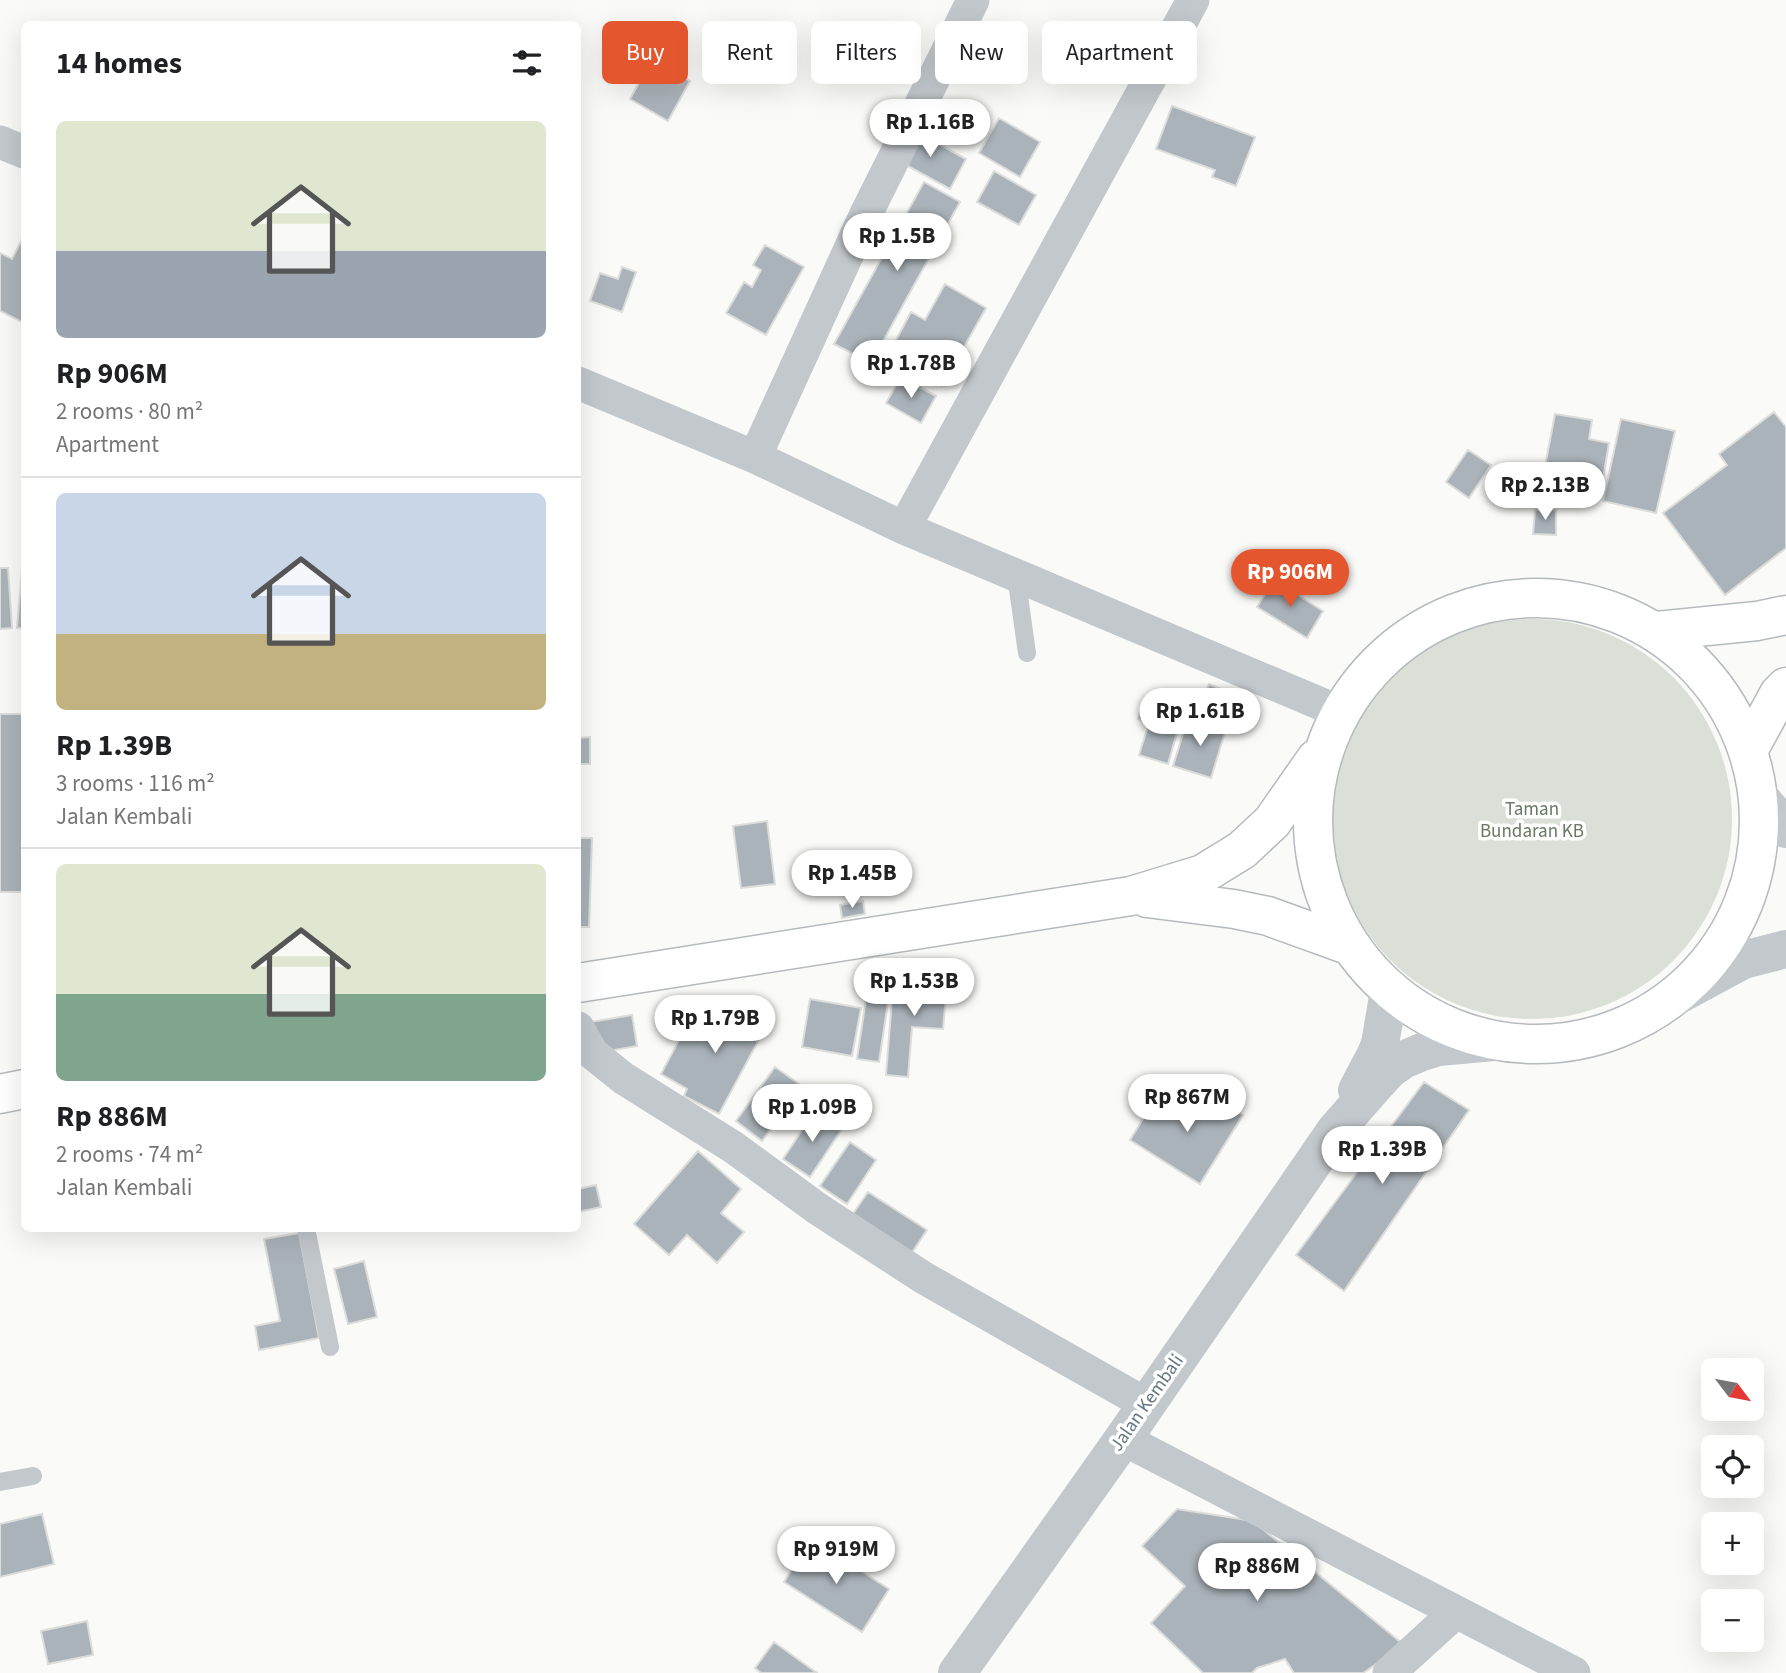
<!DOCTYPE html>
<html lang="en">
<head>
<meta charset="utf-8">
<style>
	body { margin:0; font-family:"Source Sans 3",sans-serif; background:#f2f2f2; color:#202124; height:100vh; display:flex; flex-direction:column; font-size:26px; white-space:nowrap }
	* { box-sizing:border-box; margin:0 }
	p { font-size:23px; color:#757577 }
	.icon { flex:none; width:38px; height:38px; fill:none; stroke:currentColor; stroke-width:2; stroke-linecap:round; stroke-linejoin:round }
	.map { position:relative; flex:1; overflow:hidden }
	.side { position:absolute; left:21px; top:21px; width:560px; height:1211px; display:flex; flex-direction:column; background:#fff; border-radius:10px; box-shadow:0 7px 28px #0002 }
	.side>* { flex:none }
	.banner { position:absolute; left:602px; top:21px; width:665px; height:63px; display:flex; gap:14px }
	.needle { width:46px; rotate:122deg }
	.tools { position:absolute; left:1701px; top:1358px; display:grid; gap:14px }
	.tools a { display:grid; place-items:center; width:63px; height:63px; border-radius:10px; background:#fff; box-shadow:0 7px 28px #0002; font-size:35px }
	.price { position:absolute; translate:-50% -60px; padding:0 16px; border-radius:24px; background:#fff; color:#222; font-size:23px; line-height:46px; filter:drop-shadow(0 2px 4px #0008) }
	.price::after { content:''; position:absolute; left:50%; top:42px; width:21px; height:16px; margin-left:-10px; background:inherit; clip-path:polygon(0 0,100% 0,50% 100%) }
	.price.selected { background:#e4572e; color:#fff }
	ul { padding:0; list-style:none }
	li { display:grid; align-content:center; gap:14px; height:371px; padding:0 35px }
	li+li { border-top:2px solid #e0e0e0 }
	li span { display:grid; place-items:center; height:217px; border-radius:10px; color:#555 }
	li>.icon { margin-inline-start:auto }
	span .icon { width:126px; height:126px; fill:#fffc; stroke-width:1 }
	li b { font-size:30px }
	h2 { display:flex; justify-content:space-between; align-items:center; height:84px; padding:0 35px; font-size:30px }
	.chip { padding:0 24px; border-radius:10px; background:#fff; box-shadow:0 7px 28px #0002; font-size:24px; line-height:63px }
	.chip.selected { background:#e4572e; color:#fff }
	.map>svg:first-child { display:block }
	.green { fill:#dadfd7 }
	.building { fill:#aab3b9; stroke:#dcdcda; stroke-width:2 }
	.lines { fill:none; stroke-linecap:round; stroke-linejoin:round }
	.primary-casing { stroke:#b5babe; stroke-width:41 }
	.service { stroke:#c3c8cc; stroke-width:18 }
	.minor { stroke:#c3c8cc; stroke-width:33 }
	.tertiary { stroke:#c3c8cc; stroke-width:38 }
	.primary { stroke:#fff; stroke-width:38 }
	.labels { text-anchor:middle; dominant-baseline:central; stroke-width:7; stroke-linejoin:round; paint-order:stroke }
	.park-label { font-size:19px; fill:#687a64; stroke:#fff }
	.street-label { font-size:19px; fill:#657683; stroke:#fff }
</style>
</head>
<body>
<div class="map">
<svg width="1786" height="1673" viewBox="0 0 1786 1673">
	<rect width="100%" height="100%" fill="#fafaf8"/>
	<!-- green -->
	<path class="green" d="M1332 819a200 200 0 1 1 400 0a200 200 0 1 1-400 0Z"/>
	<!-- building -->
	<path class="building" d="M661 44 684 58 676 73 690 81 668 121 630 99Z
		M1172 106 1255 137 1236 186 1212 177 1215 170 1156 149Z
		M999 118 1040 142 1020 177 979 153Z
		M911 129 966 159 950 189 895 159Z
		M994 171 1036 195 1019 225 977 202Z
		M924 182 960 202 871 363 834 344Z
		M24 235V323L0 311V253L12 259Z
		M765 245 804 267 766 335 726 313 744 282 752 287 761 270 753 265Z
		M622 267 636 272 622 312 590 301 600 273 618 279Z
		M945 284 986 308 942 386 888 355 911 312 925 320Z
		M901 377 936 396 921 423 886 403Z
		M1774 412 1786 427V548L1725 595 1663 513 1727 465 1719 454Z
		M1555 414 1592 420 1589 439 1609 443 1601 491 1542 482Z
		M1621 419 1675 431 1656 513 1603 501Z
		M1468 450 1491 465 1469 498 1446 482Z
		M1535 510H1556V535L1533 534Z
		M0 568H8L12 628 0 629Z
		M22 570H24V628H17Z
		M1274 580 1323 611 1307 638 1257 607Z
		M1209 684 1251 702 1242 723 1199 706Z
		M1145 697 1184 708 1168 764 1139 755 1149 723 1138 719Z
		M0 714H24V892H0Z
		M1188 718 1226 729 1211 778 1173 766Z
		M590 737V764H578V738Z
		M767 821 775 884 741 888 733 826Z
		M578 838H592L589 927H578Z
		M863 901 865 914 842 918 840 905Z
		M921 971 948 973 943 1029 912 1027 908 1077 886 1075 893 987 920 989Z
		M810 999 861 1008 852 1056 802 1047Z
		M866 999 888 1002 879 1062 857 1059Z
		M734 1000 770 1019 719 1114 684 1096 687 1089 661 1074 693 1014 719 1028Z
		M632 1015 637 1046 597 1053 591 1022Z
		M775 1067 802 1086 762 1141 736 1121Z
		M1424 1082 1469 1110 1344 1291 1296 1255Z
		M1159 1093 1194 1113 1207 1093 1243 1115 1200 1184 1130 1140Z
		M815 1111 842 1129 810 1177 783 1159Z
		M850 1142 876 1160 847 1204 820 1186Z
		M698 1151 741 1189 721 1213 744 1232 717 1263 687 1235 669 1255 634 1224Z
		M596 1185 601 1207 578 1212V1189Z
		M868 1192 927 1230 907 1260 848 1221Z
		M299 1233 319 1338 259 1350 255 1326 280 1321 264 1239Z
		M364 1261 377 1317 348 1324 334 1269Z
		M1177 1509 1253 1521 1404 1645 1363 1673H1294L1285 1659 1257 1668 1252 1673H1203L1151 1623 1185 1586 1142 1546Z
		M42 1514 54 1564 0 1577V1524Z
		M811 1539 889 1589 862 1632 784 1582Z
		M87 1621 93 1655 48 1664 41 1631Z
		M774 1642 817 1673H761L755 1668Z"/>
	<g class="lines">
		<!-- primary casing -->
		<g class="primary-casing">
			<path id="primary" d="M1313 821a223 223 0 1 1 446 0a223 223 0 1 1-446 0Z
				M1657 631 1757 621 1786 615
				M1749 749 1779 694 1786 687
				M1147 898 1234 909 1268 916 1348 945
				M578 983 1131 896 1203 874 1242 850 1272 822 1316 759
				M0 1094 24 1089"/>
		</g>
		<!-- service -->
		<path class="service" d="M1016 575 1027 653
			M306 1228 330 1347
			M0 1482 33 1476"/>
		<!-- minor -->
		<path class="minor" d="M0 142 24 152
			M578 383 755 457 904 528 1340 712
			M755 457 865 216 973 0
			M904 528 1193 0
			M578 1028 592 1053 623 1078 733 1147 818 1209 924 1278 1146 1404
			M1123 1439 1574 1673
			M1389 1673 1456 1612"/>
		<!-- tertiary -->
		<path class="tertiary" d="M1758 795 1786 829
			M1671 999 1743 960 1786 949
			M1357 1090 1376 1054 1380 1044 1389 991
			M957 1673 1123 1439 1335 1131 1376 1084 1389 1070 1403 1060 1422 1052 1438 1047 1494 1042"/>
		<!-- primary -->
		<use href="#primary" class="primary"/>
	</g>
	<g class="labels">
		<!-- park labels -->
		<g class="park-label">
			<text x="1532" y="809">Taman<tspan x="1532" dy="22">Bundaran KB</tspan></text>
		</g>
		<!-- street labels -->
		<g class="street-label">
			<text transform="translate(1147 1403) rotate(-55)">Jalan Kembali</text>
		</g>
	</g>
</svg>
<div class="tools">
<a><svg class="needle" viewBox="-14 -14 28 28"><path d="M0-13l5 13h-10z" fill="#e53935"/><path d="M0 13l5-13h-10z" fill="#757577"/></svg></a>
<a><svg class="icon" aria-label="locate" viewBox="0 0 24 24"><circle cx="12" cy="12" r="6"/><path d="M12 2v4M12 18v4M2 12h4M18 12h4"/></svg></a>
<a>+</a>
<a>−</a>
</div>
<b class="price" style="left:930px;top:159px">Rp 1.16B</b>
<b class="price" style="left:897px;top:273px">Rp 1.5B</b>
<b class="price" style="left:911px;top:400px">Rp 1.78B</b>
<b class="price" style="left:1545px;top:522px">Rp 2.13B</b>
<b class="price selected" style="left:1290px;top:609px">Rp 906M</b>
<b class="price" style="left:1200px;top:748px">Rp 1.61B</b>
<b class="price" style="left:852px;top:910px">Rp 1.45B</b>
<b class="price" style="left:914px;top:1018px">Rp 1.53B</b>
<b class="price" style="left:715px;top:1055px">Rp 1.79B</b>
<b class="price" style="left:1187px;top:1134px">Rp 867M</b>
<b class="price" style="left:812px;top:1144px">Rp 1.09B</b>
<b class="price" style="left:1382px;top:1186px">Rp 1.39B</b>
<b class="price" style="left:836px;top:1586px">Rp 919M</b>
<b class="price" style="left:1257px;top:1603px">Rp 886M</b>
<div class="banner">
<a class="chip selected">Buy</a>
<a class="chip">Rent</a>
<a class="chip">Filters</a>
<a class="chip">New</a>
<a class="chip">Apartment</a>
</div>
<section class="side">
<h2>14 homes<svg class="icon" aria-label="filters" viewBox="0 0 24 24"><path d="M4 7h16M4 17h16"/><circle cx="9" cy="7" r="2"/><circle cx="15" cy="17" r="2"/></svg></h2>
<ul>
<li><span style="background:linear-gradient(#dfe7d0 60%,#9aa5b1 0)"><svg class="icon" aria-label="home" viewBox="0 0 24 24"><path d="M3 11l9-7 9 7M6 9v11h12V9"/></svg></span><div><b>Rp 906M</b><p>2 rooms · 80 m²</p><p>Apartment</p></div></li>
<li><span style="background:linear-gradient(#c9d6e8 65%,#c2b280 0)"><svg class="icon" aria-label="home" viewBox="0 0 24 24"><path d="M3 11l9-7 9 7M6 9v11h12V9"/></svg></span><div><b>Rp 1.39B</b><p>3 rooms · 116 m²</p><p>Jalan Kembali</p></div></li>
<li><span style="background:linear-gradient(#dfe7d0 60%,#7fa58c 0)"><svg class="icon" aria-label="home" viewBox="0 0 24 24"><path d="M3 11l9-7 9 7M6 9v11h12V9"/></svg></span><div><b>Rp 886M</b><p>2 rooms · 74 m²</p><p>Jalan Kembali</p></div></li>
</ul>
</section>
</div>
</body>
</html>
